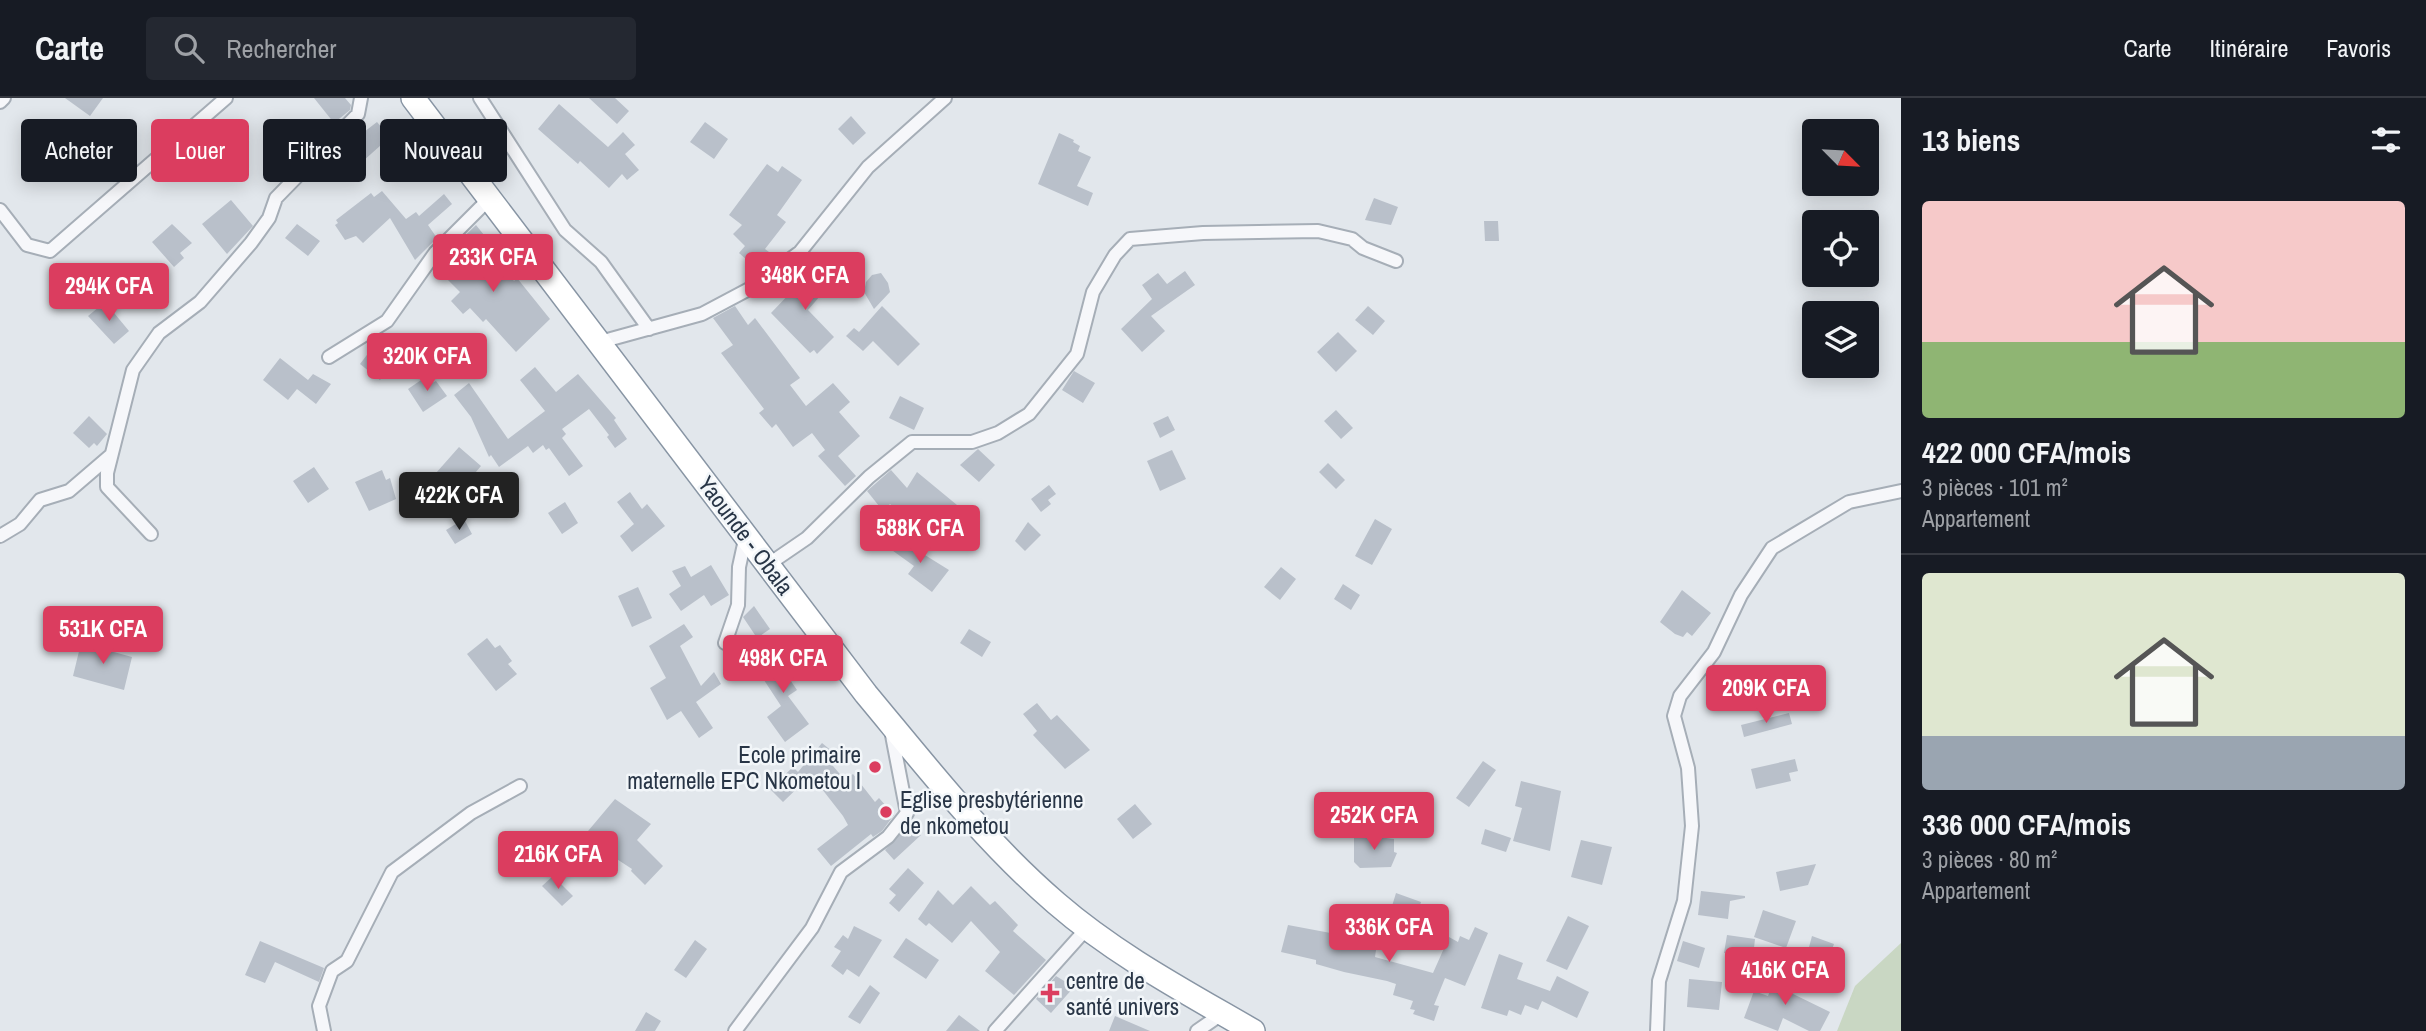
<!DOCTYPE html>
<html lang="fr">
<head>
<meta charset="utf-8">
<style>
	body { margin:0; font-family:"Archivo Narrow",sans-serif; background:#242831; color:#f1f3f6; height:100vh; display:flex; flex-direction:column; font-size:26px; white-space:nowrap }
	* { box-sizing:border-box; margin:0 }
	p { font-size:23px; color:#9ea1a6 }
	.icon { flex:none; width:38px; height:38px; fill:none; stroke:currentColor; stroke-width:2; stroke-linecap:round; stroke-linejoin:round }
	.map { position:relative; flex:1; overflow:hidden }
	.panel { display:flex; flex-direction:column; background:#171b24; width:525px }
	.panel>* { flex:none }
	.top-card { position:absolute; left:21px; top:21px; width:665px; height:63px; display:flex; gap:14px }
	.needle { width:46px; rotate:114deg }
	.fabs { position:absolute; left:1802px; top:21px; display:grid; gap:14px }
	.fabs a { display:grid; place-items:center; width:77px; height:77px; border-radius:7px; background:#171b24; box-shadow:0 4px 18px #0003; font-size:35px }
	.price { position:absolute; translate:-50% -60px; padding:0 16px; border-radius:7px; background:#db3d5f; color:#fff; font-size:23px; line-height:46px; filter:drop-shadow(0 2px 4px #0008) }
	.price::after { content:''; position:absolute; left:50%; top:42px; width:21px; height:16px; margin-left:-10px; background:inherit; clip-path:polygon(0 0,100% 0,50% 100%) }
	.price.selected { background:#222; color:#fff }
	ul { padding:0; list-style:none }
	li { display:grid; align-content:center; gap:14px; height:371px; padding:0 21px }
	li+li { border-top:2px solid #363941 }
	li span { display:grid; place-items:center; height:217px; border-radius:7px; color:#555 }
	li>.icon { margin-inline-start:auto }
	span .icon { width:126px; height:126px; fill:#fffc; stroke-width:1 }
	li b { font-size:30px }
	h2 { display:flex; justify-content:space-between; align-items:center; height:84px; padding:0 21px; font-size:30px }
	.chip { padding:0 24px; border-radius:7px; background:#171b24; box-shadow:0 4px 18px #0003; font-size:24px; line-height:63px }
	.chip.selected { background:#db3d5f; color:#fff }
	header { display:flex; align-items:center; gap:42px; box-sizing:border-box; height:98px; padding:0 35px; background:#171b24; border-bottom:2px solid #363941 }
	header strong { font-size:33px }
	nav { display:flex; gap:38px; margin-inline-start:auto; font-size:24px }
	.search { width:490px; height:63px; background:#242831; display:flex; align-items:center; gap:18px; box-sizing:border-box; padding:0 24px; border-radius:7px; color:#9ea1a6; font-size:26px }
	main { display:flex; flex:1; min-height:0 }
	.map>svg:first-child { display:block }
	.green { fill:#c9d7c3 }
	.building { fill:#b9c0ca }
	.lines { fill:none; stroke-linecap:round; stroke-linejoin:round }
	.street-casing { stroke:#a6aeb7; stroke-width:16 }
	.highway-casing { stroke:#8895a4; stroke-width:26 }
	.street { stroke:#f6f7fa; stroke-width:12 }
	.highway { stroke:#fff; stroke-width:23 }
	.poi-dot { fill:#db3d5f; stroke:#f2f6f9; stroke-width:2.5 }
	.labels { text-anchor:middle; dominant-baseline:central; stroke-width:5; stroke-linejoin:round; paint-order:stroke }
	.street-label { font-size:23px; fill:#283546; stroke:#f2f6f9 }
	.poi-label { font-size:23px; fill:#283546; stroke:#f2f6f9; text-anchor:start }
</style>
</head>
<body>
<header>
<strong>Carte</strong>
<div class="search"><svg class="icon" aria-label="search" viewBox="0 0 24 24"><circle cx="10" cy="10" r="6"/><path d="M15 15l6 6"/></svg>Rechercher</div>
<nav><a>Carte</a><a>Itinéraire</a><a>Favoris</a></nav>
</header>
<main>
<div class="map">
<svg width="1901" height="933" viewBox="0 0 1901 933">
	<rect width="100%" height="100%" fill="#e2e7ec"/>
	<!-- green -->
	<path class="green" d="M1901 845V933H1837L1855 888Z"/>
	<!-- building -->
	<path class="building" d="M65 0H103L90 18Z
		M314 0H345L351 7 350 12 334 25Z
		M589 0H615L629 13 617 26Z
		M559 6 608 49 623 34 635 47 625 56 639 72 627 82 622 76 609 90 580 63 578 66 538 31Z
		M851 18 866 35 853 47 838 31Z
		M377 24 390 39 353 72 349 67 344 72 337 63 353 47 351 44Z
		M705 24 728 41 714 61 690 44Z
		M308 29 319 43 309 54 296 38Z
		M1059 35 1074 42 1073 44 1080 48 1078 53 1091 59 1077 88 1093 95 1088 108 1038 86Z
		M767 66 778 74 782 68 802 82 777 117 786 124 765 151 769 154 756 170 739 155 745 148 733 136 742 127 729 117Z
		M382 93 406 121 416 114 419 118 444 96 452 106 428 127 437 140 415 162 390 120 363 145 356 138 345 142 335 127 338 125 336 122 371 95 374 99Z
		M1374 100 1398 109 1391 127 1365 122Z
		M231 102 253 128 227 156 202 126Z
		M1484 123H1498L1499 143H1485Z
		M172 126 192 145 180 155 184 160 174 169 152 144Z
		M297 126 320 143 308 158 285 140Z
		M476 127 484 137 470 152 488 171 498 163 514 183 517 180 550 221 516 254 486 221 483 224 470 210 463 216 451 203 460 194 445 179 454 170 443 159Z
		M816 168 833 183 808 212 834 239 817 256 814 252 810 255 771 215Z
		M1185 173 1195 187 1151 218 1165 233 1142 254 1121 231 1152 201 1142 187 1158 175 1167 186Z
		M881 175 888 185 890 194 874 211 864 194 866 184 872 177Z
		M105 204 129 233 114 246 88 218Z
		M735 208 748 227 755 220 800 280 790 287 806 308 833 285 850 304 839 314 860 338 838 358 856 378 845 388 818 358 825 352 812 335 793 349 776 326 772 330 759 315 764 311 721 255 733 247 713 220Z
		M882 208 920 246 898 268 873 243 863 253 846 238 854 230 859 234Z
		M1368 208 1385 223 1373 237 1355 222Z
		M1338 234 1357 253 1336 274 1317 254Z
		M376 245 396 260 380 282 360 266Z
		M280 260 308 282 313 276 331 286 316 306 297 291 288 302 263 282Z
		M535 269 556 294 578 276 616 320 614 322 627 341 615 350 607 339 609 337 589 311 562 331 566 336 562 340 583 368 569 378 549 350 546 352 543 347 533 355 528 348 499 369 491 357 489 359 471 319 454 297 469 285 508 341 545 313 520 282Z
		M1074 273 1095 285 1083 305 1062 292Z
		M427 278 432 285 436 283 447 298 423 314 408 291Z
		M900 298 924 310 914 332 889 320Z
		M1336 312 1353 330 1341 341 1324 323Z
		M89 318 107 336 97 348 94 345 89 350 73 335Z
		M1168 318 1175 332 1160 340 1153 325Z
		M459 349 481 368 458 395 436 375Z
		M978 351 995 367 979 384 960 367Z
		M1172 352 1186 381 1160 393 1147 363Z
		M1328 365 1345 382 1336 391 1319 374Z
		M314 369 329 391 308 405 293 383Z
		M382 372 386 382 390 380 396 401 369 413 355 384Z
		M891 372 907 390 917 374 957 407 932 441 890 406 883 413 867 393Z
		M1049 387 1056 396 1048 402 1051 406 1041 414 1031 401Z
		M630 394 642 411 647 406 665 428 632 454 620 438 634 426 617 404Z
		M565 404 578 425 562 436 548 415Z
		M464 421 472 436 455 446 446 432Z
		M1375 421 1392 431 1372 467 1355 458Z
		M1028 424 1041 437 1025 453 1015 443Z
		M896 439 949 472 932 494 908 476 914 468 889 450Z
		M711 467 729 497 711 508 704 497 681 513 669 496 681 488 672 473 685 468 691 479Z
		M1281 469 1296 481 1280 502 1264 489Z
		M1343 486 1360 497 1351 512 1334 501Z
		M638 489 652 520 632 529 618 498Z
		M1682 492 1711 515 1692 538 1687 534 1683 539 1675 536 1660 524Z
		M754 508 770 531 757 540 743 519Z
		M684 526 693 539 680 548 701 588 714 574 721 586 696 604 713 630 699 640 681 613 667 622 650 590 666 580 649 548Z
		M969 531 991 544 982 559 960 545Z
		M487 540 495 550 500 547 512 563 508 566 517 576 496 593 467 556Z
		M81 545 132 559 124 592 73 578Z
		M788 545 797 558 782 570 797 592 788 598 809 626 785 644 767 619 781 608 758 573 777 560 773 554Z
		M1037 605 1051 622 1057 617 1090 652 1065 671 1033 637 1037 633 1023 616Z
		M1789 615 1792 626 1744 639 1741 627Z
		M822 645 833 654 827 661 845 682 853 676 875 704 879 700 894 717 882 733 873 739 871 736 831 768 817 751 848 727 843 718 811 677 783 704 770 691 793 669 798 674Z
		M1795 661 1798 673 1789 675 1791 683 1756 691 1751 671Z
		M1483 663 1496 672 1469 709 1456 700Z
		M1521 683 1561 693 1550 753 1513 743 1522 710 1515 708Z
		M615 701 651 726 637 742 663 768 645 787 631 773 632 771 583 739Z
		M1135 706 1152 726 1133 741 1117 721Z
		M910 725 921 737 894 762 885 752Z
		M1485 731 1511 740 1506 754 1481 746Z
		M1354 736 1394 741V754L1397 755 1391 769 1360 770 1354 764Z
		M1581 742 1612 749 1602 787 1571 779Z
		M1816 766 1808 787 1780 793 1776 774Z
		M908 770 924 785 899 814 889 805 896 797 889 791Z
		M553 778 573 798 562 808 542 788Z
		M971 788 990 807 995 803 1018 827 1013 833 1046 862 1014 897 985 873 1000 854 971 823 952 845 929 825 926 828 918 821 938 792 953 807Z
		M1701 793 1745 798V800L1730 803 1728 821 1698 817Z
		M1396 795 1421 804 1418 814 1435 821 1428 838 1417 833 1419 828 1389 818Z
		M1763 812 1796 823 1786 850 1754 839Z
		M1568 818 1589 828 1567 872 1546 863Z
		M1288 827 1373 843 1371 851 1376 852 1375 859 1433 875 1449 839 1458 844 1460 838 1469 842 1475 829 1488 835 1465 888 1445 880 1434 907 1439 908 1434 923 1413 916 1415 912 1410 911 1413 903 1393 897 1396 886 1387 883 1344 874 1316 866V862L1281 854Z
		M854 828 882 842 859 879 847 871 843 877 831 868 841 853 834 849 843 837 848 841Z
		M1727 837 1755 841 1753 859 1724 855Z
		M1812 838 1834 846 1823 875 1804 868Z
		M906 840 939 862 926 881 893 859Z
		M695 842 707 851 686 880 674 872Z
		M260 843 324 870 319 884 275 864 265 885 245 877Z
		M1683 843 1705 850 1699 870 1677 863Z
		M1499 856 1523 865 1517 881 1550 893 1557 878 1589 894 1577 920 1542 903 1538 912 1525 907 1521 917 1509 912 1507 918 1481 910Z
		M1778 870 1795 876 1789 894 1830 914 1820 933H1809L1783 920 1778 933 1744 920 1754 893 1768 898Z
		M1056 878 1074 889 1051 915 1036 901Z
		M1689 881 1722 884 1719 912 1687 909Z
		M870 887 880 895 860 926 848 919Z
		M646 914 661 923 655 933H635Z
		M959 917 980 933H946Z
		M1115 918 1150 933H1109Z"/>
	<g class="lines">
		<!-- street casing -->
		<g class="street-casing">
			<path id="street" d="M480 0 565 132 601 164 649 231
				M0 4 4 0
				M0 112 27 147 50 153 226 0
				M600 244 702 216 751 190 800 154 868 69 945 0
				M329 259 387 223 435 155 490 100
				M151 436 107 389V375L133 272 159 235 200 204 251 145 269 120 276 100 358 16 361 0
				M0 438 20 426 40 402 69 393 111 357
				M769 466 807 440 869 379 912 344H972L998 335 1029 316 1077 256 1093 194 1115 157 1130 141 1203 135 1318 133 1352 141 1363 150 1396 163
				M725 545 738 507 739 469 746 437
				M324 933 319 908 332 873 347 863 392 774 471 715 520 688
				M735 933 812 830 841 774 888 739 907 715 891 632
				M995 933 1088 829
				M1197 933 1223 915
				M1657 933 1659 883 1684 803 1692 728 1688 670 1674 618 1680 598 1714 554 1741 497 1772 450 1849 404 1901 393"/>
		</g>
		<!-- highway casing -->
		<g class="highway-casing">
			<path id="highway" d="M413 0 866 596C926 668 985 744 1056 805 1116 857 1186 894 1253 933"/>
		</g>
		<!-- street -->
		<use href="#street" class="street"/>
		<!-- highway -->
		<use href="#highway" class="highway"/>
	</g>
	<!-- markers -->
	<g class="poi-dot">
		<circle cx="875" cy="669" r="7"/>
		<circle cx="886" cy="714" r="7"/>
		<path d="M1046.5 884.5h7v7h7v7h-7v7h-7v-7h-7v-7h7z"/>
	</g>
	<g class="labels">
		<!-- street labels -->
		<g class="street-label">
			<text transform="translate(746 437) rotate(53)">Yaounde - Obala</text>
		</g>
		<!-- poi labels -->
		<g class="poi-label">
			<text x="861" y="656" text-anchor="end">Ecole primaire<tspan x="861" dy="26">maternelle EPC Nkometou I</tspan></text>
			<text x="900" y="701">Eglise presbytérienne<tspan x="900" dy="26">de nkometou</tspan></text>
			<text x="1066" y="882">centre de<tspan x="1066" dy="26">santé univers</tspan></text>
		</g>
	</g>
</svg>
<div class="fabs">
<a><svg class="needle" viewBox="-14 -14 28 28"><path d="M0-13l5 13h-10z" fill="#e53935"/><path d="M0 13l5-13h-10z" fill="#9ea1a6"/></svg></a>
<a><svg class="icon" aria-label="locate" viewBox="0 0 24 24"><circle cx="12" cy="12" r="6"/><path d="M12 2v4M12 18v4M2 12h4M18 12h4"/></svg></a>
<a><svg class="icon" aria-label="layers" viewBox="0 0 24 24"><path d="M12 4l9 5-9 5-9-5zM3 14l9 5 9-5"/></svg></a>
</div>
<b class="price" style="left:493px;top:196px">233K CFA</b>
<b class="price" style="left:805px;top:214px">348K CFA</b>
<b class="price" style="left:109px;top:225px">294K CFA</b>
<b class="price" style="left:427px;top:295px">320K CFA</b>
<b class="price selected" style="left:459px;top:434px">422K CFA</b>
<b class="price" style="left:920px;top:467px">588K CFA</b>
<b class="price" style="left:103px;top:568px">531K CFA</b>
<b class="price" style="left:783px;top:597px">498K CFA</b>
<b class="price" style="left:1766px;top:627px">209K CFA</b>
<b class="price" style="left:1374px;top:754px">252K CFA</b>
<b class="price" style="left:558px;top:793px">216K CFA</b>
<b class="price" style="left:1389px;top:866px">336K CFA</b>
<b class="price" style="left:1785px;top:909px">416K CFA</b>
<div class="top-card">
<a class="chip">Acheter</a>
<a class="chip selected">Louer</a>
<a class="chip">Filtres</a>
<a class="chip">Nouveau</a>
</div>
</div>
<section class="panel">
<h2>13 biens<svg class="icon" aria-label="filters" viewBox="0 0 24 24"><path d="M4 7h16M4 17h16"/><circle cx="9" cy="7" r="2"/><circle cx="15" cy="17" r="2"/></svg></h2>
<ul>
<li><span style="background:linear-gradient(#f6c9c9 65%,#8fb573 0)"><svg class="icon" aria-label="home" viewBox="0 0 24 24"><path d="M3 11l9-7 9 7M6 9v11h12V9"/></svg></span><div><b>422 000 CFA/mois</b><p>3 pièces · 101 m²</p><p>Appartement</p></div></li>
<li><span style="background:linear-gradient(#dfe7d0 75%,#9aa5b1 0)"><svg class="icon" aria-label="home" viewBox="0 0 24 24"><path d="M3 11l9-7 9 7M6 9v11h12V9"/></svg></span><div><b>336 000 CFA/mois</b><p>3 pièces · 80 m²</p><p>Appartement</p></div></li>
</ul>
</section>
</main>
</body>
</html>
